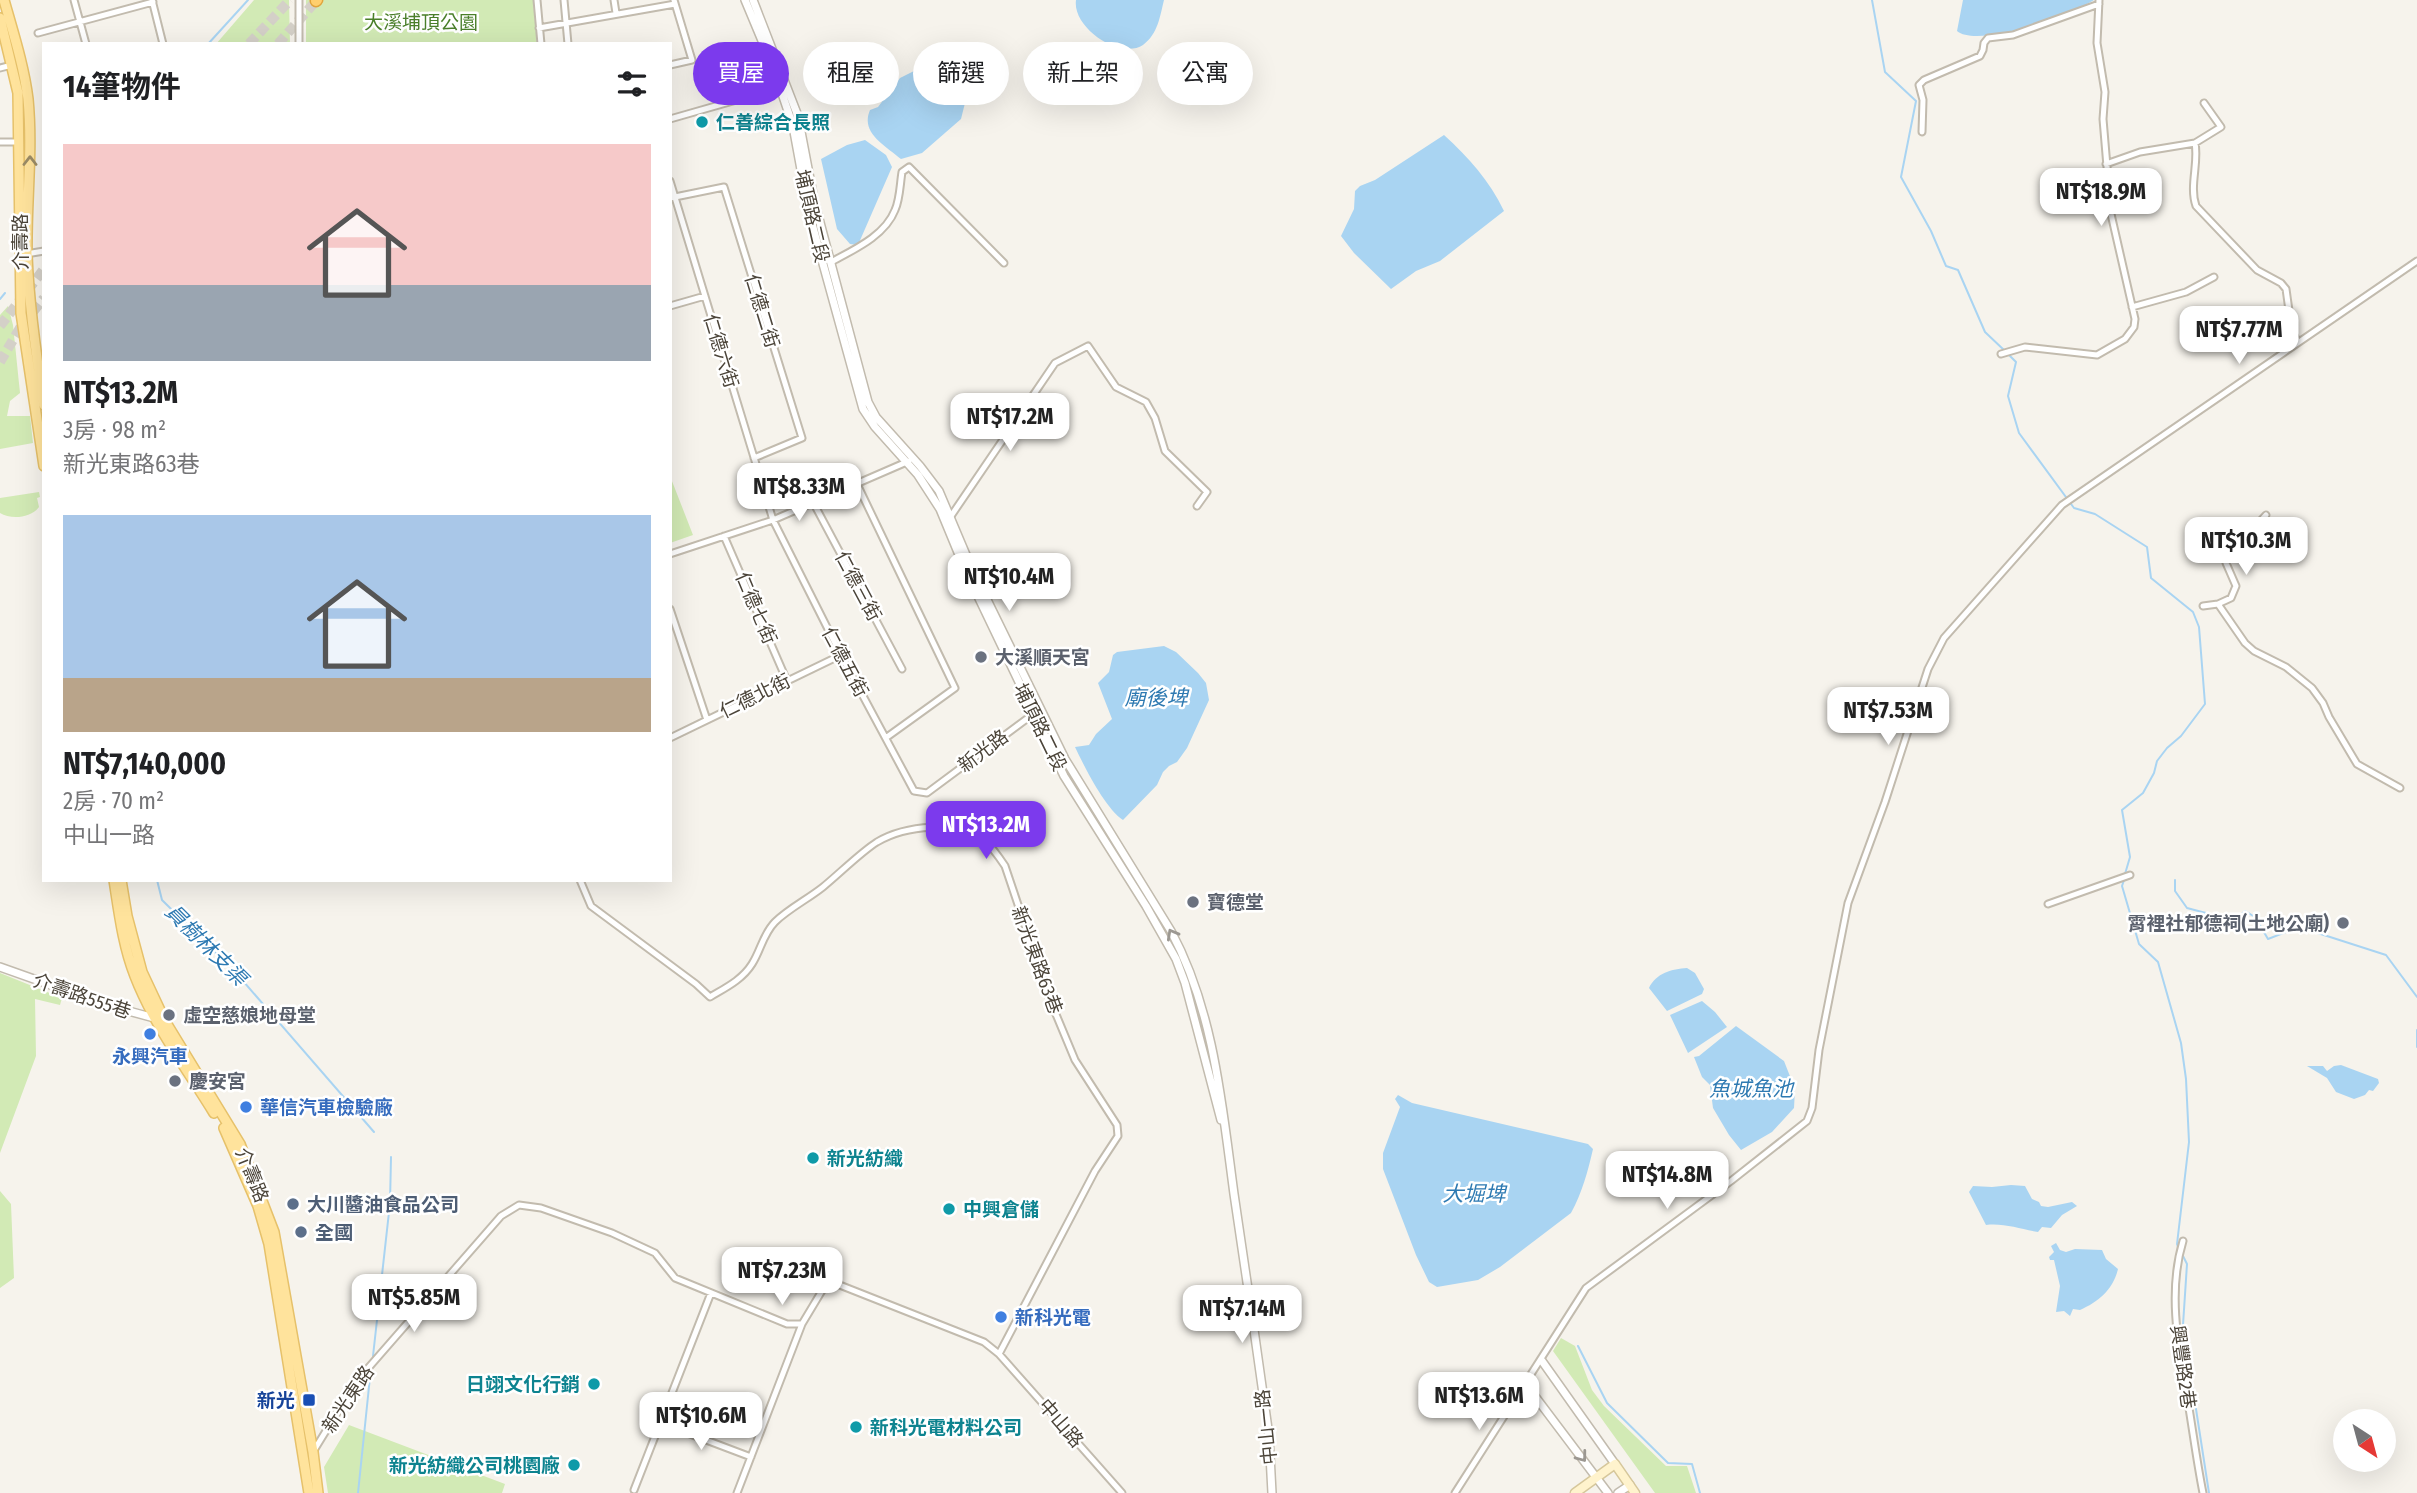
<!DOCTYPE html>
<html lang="zh-TW">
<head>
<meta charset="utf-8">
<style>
	body { margin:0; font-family:"Fira Sans Condensed","Noto Sans TC",sans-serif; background:#f6f6f6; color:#202124; height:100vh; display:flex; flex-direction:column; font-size:26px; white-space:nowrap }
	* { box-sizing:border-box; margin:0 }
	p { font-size:23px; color:#757577 }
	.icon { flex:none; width:38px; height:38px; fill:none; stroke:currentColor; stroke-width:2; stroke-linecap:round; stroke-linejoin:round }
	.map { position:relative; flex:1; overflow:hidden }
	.sheet { position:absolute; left:42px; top:42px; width:630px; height:840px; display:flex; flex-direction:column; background:#fff; border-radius:0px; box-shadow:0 7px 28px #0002 }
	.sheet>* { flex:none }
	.top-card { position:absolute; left:693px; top:42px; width:665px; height:63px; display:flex; gap:14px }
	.needle { width:46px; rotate:144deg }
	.buttons { position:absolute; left:2333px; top:1409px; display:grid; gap:14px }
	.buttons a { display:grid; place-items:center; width:63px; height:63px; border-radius:50%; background:#fff; box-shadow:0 7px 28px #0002; font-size:35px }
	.price { position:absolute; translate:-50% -60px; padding:0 16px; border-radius:14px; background:#fff; color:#222; font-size:23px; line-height:46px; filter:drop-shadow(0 2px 4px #0008) }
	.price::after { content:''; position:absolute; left:50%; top:42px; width:21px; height:16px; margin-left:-10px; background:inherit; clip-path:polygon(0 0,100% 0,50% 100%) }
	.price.current { background:#7c3aed; color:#fff }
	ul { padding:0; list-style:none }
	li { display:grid; align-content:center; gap:14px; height:371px; padding:0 21px }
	li span { display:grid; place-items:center; height:217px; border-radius:0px; color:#555 }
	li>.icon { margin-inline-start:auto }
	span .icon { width:126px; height:126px; fill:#fffc; stroke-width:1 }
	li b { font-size:30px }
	h2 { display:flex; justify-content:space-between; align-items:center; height:84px; padding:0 21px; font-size:30px }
	.pill { padding:0 24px; border-radius:32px; background:#fff; box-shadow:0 7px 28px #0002; font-size:24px; line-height:63px }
	.pill.current { background:#7c3aed; color:#fff }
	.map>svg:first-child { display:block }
	.green { fill:#d2eab5 }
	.water { fill:#a9d4f2 }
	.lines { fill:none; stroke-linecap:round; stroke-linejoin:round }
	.stream { stroke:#a9d4f2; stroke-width:2 }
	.motorway-tunnel { stroke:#d4d0c8; stroke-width:10; stroke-dasharray:10 5; stroke-linecap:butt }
	.minor-casing { stroke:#c2bbae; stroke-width:9 }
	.tertiary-casing { stroke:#c2bbae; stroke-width:10 }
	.secondary-casing { stroke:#d6c79b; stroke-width:11 }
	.primary-casing { stroke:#e6c16a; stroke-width:12 }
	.motorway-casing { stroke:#e0a43c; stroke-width:13 }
	.minor { stroke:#fff; stroke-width:5 }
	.tertiary { stroke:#fff; stroke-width:7 }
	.secondary { stroke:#fff3cd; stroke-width:8 }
	.primary { stroke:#ffe39c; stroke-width:9 }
	.motorway { stroke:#ffcf6e; stroke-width:10 }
	.oneway { stroke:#9c8c66 }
	.oneway2 { stroke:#9c9892 }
	.culture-dot { fill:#0f9aa8; stroke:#fff; stroke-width:2.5 }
	.worship-dot { fill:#6b7280; stroke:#fff; stroke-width:2.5 }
	.shop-dot { fill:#3f7fe0; stroke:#fff; stroke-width:2.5 }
	.service-dot { fill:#5c6f8a; stroke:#fff; stroke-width:2.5 }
	.transit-dot { fill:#1a4fb4; stroke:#fff; stroke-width:2.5 }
	.labels { text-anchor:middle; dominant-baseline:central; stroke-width:5; stroke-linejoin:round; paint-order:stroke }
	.park-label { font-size:19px; fill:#4a7f2a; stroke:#fff }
	.culture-label { font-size:19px; font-weight:bold; fill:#0d838f; stroke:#fff; text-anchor:start }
	.street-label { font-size:19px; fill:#4b4439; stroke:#fff }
	.worship-label { font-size:19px; font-weight:bold; fill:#5b616d; stroke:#fff; text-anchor:start }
	.shop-label { font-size:19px; font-weight:bold; fill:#366cbe; stroke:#fff; text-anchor:start }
	.service-label { font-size:19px; font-weight:bold; fill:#4e5e75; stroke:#fff; text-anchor:start }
	.transit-label { font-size:19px; font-weight:bold; fill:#164399; stroke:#fff; text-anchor:end }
	.water-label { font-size:21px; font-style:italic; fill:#2e7ab2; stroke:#fff }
</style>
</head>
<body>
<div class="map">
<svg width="2417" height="1493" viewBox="0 0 2417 1493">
	<rect width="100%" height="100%" fill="#f6f3ec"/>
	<!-- green -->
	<path class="green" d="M254 0H289L290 44H216Z
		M306 0H533L537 44H306Z
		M8 306 13 325 20 393 10 401 7 416H30L33 443 0 449V315Z
		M670 476 693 535 670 543Z
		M39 492 40 497 37 498 39 507C31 518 11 520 0 513V498Z
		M0 973 62 998 60 1005 35 999 36 1056 0 1153Z
		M0 1191 11 1204 14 1278 0 1288Z
		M1561 1338 1575 1346 1592 1390 1604 1406 1666 1466H1687L1696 1493H1655L1553 1351Z
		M349 1425 505 1484 502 1493H328L324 1467Z"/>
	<!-- water -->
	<path class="water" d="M1076 0H1164C1160 16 1158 34 1143 45 1120 60 1072 28 1076 0Z
		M1963 0H2094C2073 14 1978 49 1957 31Z
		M928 64C951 68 955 80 966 99L961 119 922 153 901 159C885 145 860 133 870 110L878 107 900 78Z
		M1444 135C1469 158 1489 180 1504 211L1440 261 1416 271 1391 289 1354 253 1341 236 1354 209 1355 191 1360 186 1375 180Z
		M865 140 886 155 892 167 858 245 850 244 837 229 821 159 847 145Z
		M1164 646 1176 652 1198 673 1206 683 1209 700 1187 748 1177 762 1169 766 1163 772 1157 785 1123 820C1105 808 1085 768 1075 747L1089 745 1096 734 1112 719 1098 683 1109 672 1113 655 1117 652Z
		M1687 968 1695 973 1704 989 1702 994 1667 1011 1649 988C1656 973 1672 969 1687 968Z
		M1702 1001 1715 1012 1727 1027 1688 1053 1670 1015Z
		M1736 1026 1784 1061 1795 1089 1794 1108 1772 1132 1741 1150 1729 1135 1713 1108 1710 1085 1702 1077 1694 1057 1699 1056Z
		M2341 1065 2378 1079 2379 1083 2373 1091 2369 1090 2365 1095 2354 1099 2336 1092 2327 1078 2307 1066H2323L2327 1071 2334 1066Z
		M1398 1095 1412 1103 1588 1144 1593 1149C1588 1171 1582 1193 1571 1213L1500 1267 1478 1280 1437 1287 1429 1282 1416 1255 1383 1169V1153L1400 1107 1395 1099Z
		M2011 1185 2025 1186 2032 1199 2039 1202 2041 1206 2048 1207 2072 1202 2077 1206 2062 1215 2051 1228 2042 1227 2038 1232C2020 1229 2004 1223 1986 1225L1969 1192 1973 1186 1992 1187Z
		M2056 1243 2060 1250 2066 1252 2075 1249 2102 1250 2106 1259 2118 1269C2113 1290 2098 1302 2080 1310L2073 1309 2070 1316 2064 1311 2056 1312 2060 1286 2054 1260H2050L2049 1257 2054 1252 2051 1246Z"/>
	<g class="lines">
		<!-- stream -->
		<path class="stream" d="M1872 0 1885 72 1916 101 1901 177 1931 231 1946 266 1958 270 1985 332 2005 351
			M208 44 248 0
			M0 299 5 293
			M2009 355 2016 362 2008 396 2019 433 2074 508 2095 514 2147 547 2151 578 2193 612 2199 627 2205 704 2181 736 2167 748 2157 761 2154 773 2143 793 2122 810 2130 857 2125 874
			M157 880 162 900 237 974 374 1132
			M2124 880 2122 886 2139 944 2158 962 2181 1043 2186 1079 2189 1142 2177 1244 2178 1247
			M2175 880V891L2187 908 2221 917 2229 926 2245 911 2255 917 2268 939 2299 927 2386 955 2417 997
			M2417 1030V1047
			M2183 1256 2187 1264 2183 1325 2209 1493
			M1578 1346 1607 1403 1668 1463 1692 1464 1700 1493
			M373 1356 390 1203 391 1157
			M358 1493 370 1377"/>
		<!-- motorway-tunnel -->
		<path class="motorway-tunnel" d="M249 44 290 0
			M278 44 316 1
			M0 326 44 269
			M0 362 20 328 44 298"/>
		<!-- minor casing -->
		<g class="minor-casing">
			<path id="minor" d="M74 0 86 44
				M152 0 163 44
				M299 0V44
				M537 0 541 44
				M564 0 568 44
				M614 0 616 13
				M539 28 675 4
				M38 33 153 2
				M670 65 692 60 674 0
				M0 68 12 65
				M670 119 782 87
				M1922 132 1923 100 1919 85 1924 80 1980 56 1983 50 1984 43 1988 38 2013 35 2099 4
				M0 142H20
				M2195 143C2199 163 2189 186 2196 206L2257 270 2281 283 2286 289 2292 332 2298 342
				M2106 164 2140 152 2195 143 2221 127 2204 103
				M670 181 773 520 841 655 914 791 927 793 1036 712
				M670 198 724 187 802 438 754 458
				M26 254 44 251
				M831 262C853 250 885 236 895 210 900 199 900 184 902 172L909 167 1004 263
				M670 306 705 296
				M2132 307 2186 292 2214 277
				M2001 354 2025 347 2097 355 2125 339 2134 327 2135 319 2111 214 2103 119 2105 92 2097 43 2099 0
				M857 484 955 688 887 737
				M813 502 902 669
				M947 518 951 516 1055 363 1088 346 1116 387 1146 402 1155 418 1165 451 1207 492 1197 506
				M724 536 787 681
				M670 554 773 520 909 461
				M2218 604 2245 643 2254 651 2286 667 2312 688 2323 703 2329 717 2357 764 2400 788
				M2203 606 2218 604 2231 598 2236 586 2226 563C2231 551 2256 526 2266 515
				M670 609 707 720
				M670 738 841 655
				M580 880 591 906 696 984 710 997C725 988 742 980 752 964 761 950 763 934 775 922 788 909 808 899 823 887 839 874 861 852 877 842 904 826 959 819 985 841 993 848 999 857 1005 866L1050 1000 1075 1060 1117 1125 1118 1136 1095 1171 999 1354
				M2048 904 2130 875
				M2183 1241C2167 1293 2179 1350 2188 1402 2193 1432 2197 1463 2203 1493
				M661 1423 751 1457
				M313 1452 356 1382 501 1216 519 1205 541 1208 612 1233 655 1253 675 1278 787 1324H802L823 1289 826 1283 832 1282 984 1342 999 1354 1122 1493
				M634 1490 711 1293
				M737 1493 802 1324
				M1455 1493 1586 1288 1731 1181 1807 1121 1812 1108 1819 1050 1848 903 1885 802 1928 669 1944 638 2062 505 2417 261"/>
		</g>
		<!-- tertiary casing -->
		<g class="tertiary-casing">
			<path id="tertiary" d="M745 0 773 67 793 126 809 213 863 409 875 427 918 475 940 509 964 567 1064 776 1146 906 1176 959 1185 983 1221 1120
				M753 0 798 116 814 200 868 402 876 417 920 466 939 491 972 569 1065 759 1171 931C1214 1011 1222 1105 1234 1194 1246 1275 1258 1355 1269 1436L1272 1493
				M0 967 110 1006 158 1019
				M1542 1361 1615 1464
				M1525 1383 1608 1493
				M1618 1493 1630 1485"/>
		</g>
		<!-- secondary casing -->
		<g class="secondary-casing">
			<path id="secondary" d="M1575 1493 1615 1464 1635 1493"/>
		</g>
		<!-- primary casing -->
		<g class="primary-casing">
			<path id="primary" d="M4 0C13 32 24 66 28 99 33 151 26 203 27 255 29 306 36 355 44 405
				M0 18 18 93 21 313 44 466
				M114 880C119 912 123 946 135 976 154 1025 187 1069 214 1113
				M121 880 127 916 142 972 165 1021 240 1144 274 1232 313 1452 318 1493
				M224 1128 258 1206 269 1244 309 1493"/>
		</g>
		<!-- motorway casing -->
		<g class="motorway-casing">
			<path id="motorway" d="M316 1 317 0"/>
		</g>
		<!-- minor -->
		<use href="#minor" class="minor"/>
		<!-- tertiary -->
		<use href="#tertiary" class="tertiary"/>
		<!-- secondary -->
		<use href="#secondary" class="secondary"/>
		<!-- primary -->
		<use href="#primary" class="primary"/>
		<!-- motorway -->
		<use href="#motorway" class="motorway"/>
	</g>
	<!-- one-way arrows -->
	<defs><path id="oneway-chevron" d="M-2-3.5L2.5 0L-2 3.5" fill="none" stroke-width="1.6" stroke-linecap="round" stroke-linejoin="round" transform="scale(1.75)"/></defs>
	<use class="oneway" href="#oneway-chevron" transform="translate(30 161) rotate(-90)"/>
	<g class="oneway2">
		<use href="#oneway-chevron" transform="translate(1172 934) rotate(-119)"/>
		<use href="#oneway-chevron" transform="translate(1582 1457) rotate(53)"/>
	</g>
	<!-- markers -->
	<g class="culture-dot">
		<circle cx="702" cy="122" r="7"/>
		<circle cx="813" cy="1158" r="7"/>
		<circle cx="949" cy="1209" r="7"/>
		<circle cx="594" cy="1384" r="7"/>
		<circle cx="856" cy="1427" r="7"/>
		<circle cx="574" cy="1465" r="7"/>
	</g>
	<g class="worship-dot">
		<circle cx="981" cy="657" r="7"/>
		<circle cx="1193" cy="902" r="7"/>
		<circle cx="2343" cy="923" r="7"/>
		<circle cx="169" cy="1015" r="7"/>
		<circle cx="175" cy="1081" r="7"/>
	</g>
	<g class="shop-dot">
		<circle cx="150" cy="1034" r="7"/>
		<circle cx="246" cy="1107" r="7"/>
		<circle cx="1001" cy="1317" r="7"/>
	</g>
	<g class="service-dot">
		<circle cx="293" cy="1204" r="7"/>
		<circle cx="301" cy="1232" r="7"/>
	</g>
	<rect class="transit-dot" x="302" y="1393" width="14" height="14" rx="3.5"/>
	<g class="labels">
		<!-- park labels -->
		<g class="park-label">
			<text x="421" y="22">大溪埔頂公園</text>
		</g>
		<!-- culture labels -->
		<g class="culture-label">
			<text x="716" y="122">仁善綜合長照</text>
			<text x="827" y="1158">新光紡織</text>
			<text x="963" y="1209">中興倉儲</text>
			<text x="580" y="1384" text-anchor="end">日翊文化行銷</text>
			<text x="870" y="1427">新科光電材料公司</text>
			<text x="560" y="1465" text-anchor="end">新光紡織公司桃園廠</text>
		</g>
		<!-- street labels -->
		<g class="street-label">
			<text transform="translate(812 216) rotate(77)">埔頂路二段</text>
			<text transform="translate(20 242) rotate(-90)">介壽路</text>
			<text transform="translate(762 311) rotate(73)">仁德二街</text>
			<text transform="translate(721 351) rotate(73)">仁德六街</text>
			<text transform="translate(858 586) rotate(62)">仁德三街</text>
			<text transform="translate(756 608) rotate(67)">仁德七街</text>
			<text transform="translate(845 662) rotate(62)">仁德五街</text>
			<text transform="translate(755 696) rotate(-26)">仁德北街</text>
			<text transform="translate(1040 727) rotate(64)">埔頂路二段</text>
			<text transform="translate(983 751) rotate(-37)">新光路</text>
			<text transform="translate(1037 960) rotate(70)">新光東路63巷</text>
			<text transform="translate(82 996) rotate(19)">介壽路555巷</text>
			<text transform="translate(252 1175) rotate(68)">介壽路</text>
			<text transform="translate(2183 1367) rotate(82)">興豐路2巷</text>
			<text transform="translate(348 1399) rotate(-56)">新光東路</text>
			<text transform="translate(1061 1423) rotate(49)">中山路</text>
			<text transform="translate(1266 1427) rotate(-96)">中山一路</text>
		</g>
		<!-- worship labels -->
		<g class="worship-label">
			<text x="995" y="657">大溪順天宮</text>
			<text x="1207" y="902">寶德堂</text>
			<text x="2329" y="923" text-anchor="end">霄裡社郁德祠(土地公廟)</text>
			<text x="183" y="1015">虛空慈娘地母堂</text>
			<text x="189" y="1081">慶安宮</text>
		</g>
		<!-- shop labels -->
		<g class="shop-label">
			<text x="150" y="1056" text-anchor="middle">永興汽車</text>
			<text x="260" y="1107">華信汽車檢驗廠</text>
			<text x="1015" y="1317">新科光電</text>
		</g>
		<!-- service labels -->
		<g class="service-label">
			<text x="307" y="1204">大川醬油食品公司</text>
			<text x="315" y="1232">全國</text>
		</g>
		<!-- transit labels -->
		<g class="transit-label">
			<text x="295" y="1400">新光</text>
		</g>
		<!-- water labels -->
		<g class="water-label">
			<text x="1156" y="698">廟後埤</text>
			<text transform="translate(206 945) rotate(45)">員樹林支渠</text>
			<text x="1751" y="1089">魚城魚池</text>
			<text x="1474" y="1194">大堀埤</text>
		</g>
	</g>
</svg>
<div class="buttons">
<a><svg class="needle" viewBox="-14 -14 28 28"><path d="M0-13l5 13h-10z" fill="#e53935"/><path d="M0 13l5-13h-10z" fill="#757577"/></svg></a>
</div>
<b class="price" style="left:2101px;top:228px">NT$18.9M</b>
<b class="price" style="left:2239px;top:366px">NT$7.77M</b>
<b class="price" style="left:1010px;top:453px">NT$17.2M</b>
<b class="price" style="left:799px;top:523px">NT$8.33M</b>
<b class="price" style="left:2246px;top:577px">NT$10.3M</b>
<b class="price" style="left:1009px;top:613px">NT$10.4M</b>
<b class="price" style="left:1888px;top:747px">NT$7.53M</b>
<b class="price current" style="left:986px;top:861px">NT$13.2M</b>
<b class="price" style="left:1667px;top:1211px">NT$14.8M</b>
<b class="price" style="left:782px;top:1307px">NT$7.23M</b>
<b class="price" style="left:414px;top:1334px">NT$5.85M</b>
<b class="price" style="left:1242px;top:1345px">NT$7.14M</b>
<b class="price" style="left:1479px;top:1432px">NT$13.6M</b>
<b class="price" style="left:701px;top:1452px">NT$10.6M</b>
<div class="top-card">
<a class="pill current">買屋</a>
<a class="pill">租屋</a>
<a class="pill">篩選</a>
<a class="pill">新上架</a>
<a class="pill">公寓</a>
</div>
<section class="sheet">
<h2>14筆物件<svg class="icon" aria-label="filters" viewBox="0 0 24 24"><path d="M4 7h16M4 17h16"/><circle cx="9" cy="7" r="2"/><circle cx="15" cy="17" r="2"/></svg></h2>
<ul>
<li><span style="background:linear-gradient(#f6c9c9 65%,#9aa5b1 0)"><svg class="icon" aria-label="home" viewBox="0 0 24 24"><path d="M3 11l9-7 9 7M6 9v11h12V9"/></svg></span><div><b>NT$13.2M</b><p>3房 · 98 m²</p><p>新光東路63巷</p></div></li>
<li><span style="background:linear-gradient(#a9c7e8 75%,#b9a48a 0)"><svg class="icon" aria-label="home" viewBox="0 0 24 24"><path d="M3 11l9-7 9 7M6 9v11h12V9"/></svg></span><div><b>NT$7,140,000</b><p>2房 · 70 m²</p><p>中山一路</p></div></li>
</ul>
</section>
</div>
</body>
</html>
